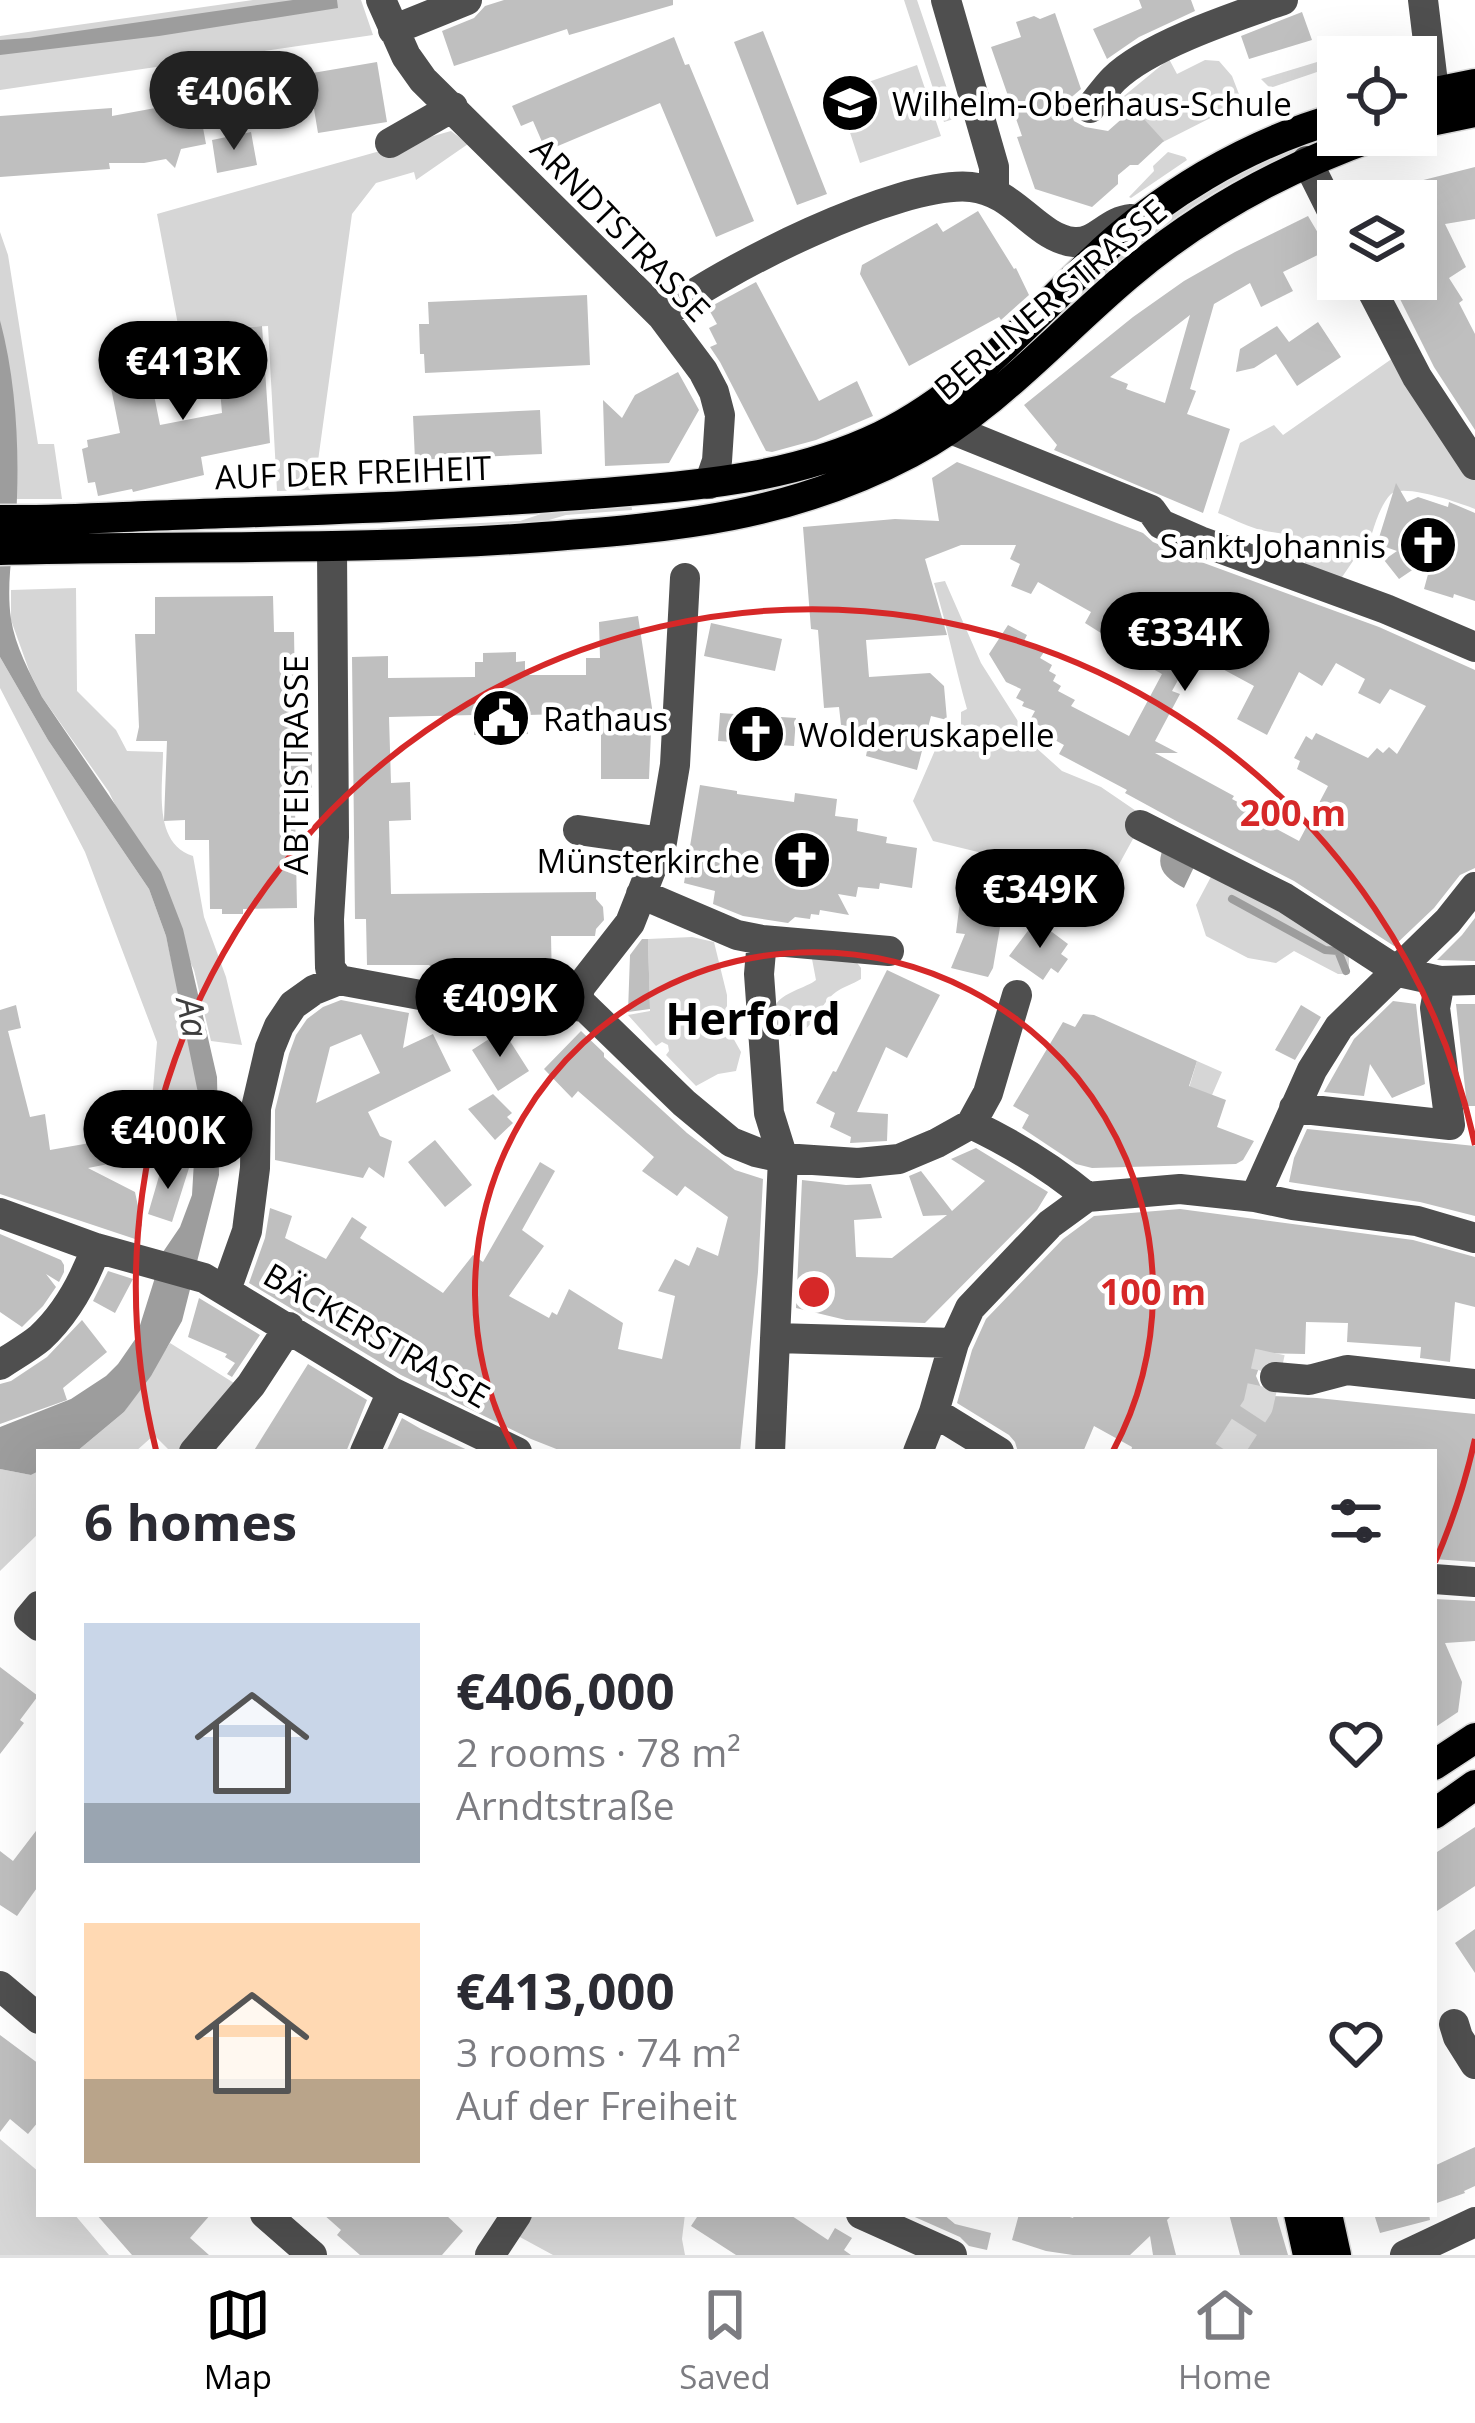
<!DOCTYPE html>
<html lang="en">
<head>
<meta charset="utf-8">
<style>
	body { margin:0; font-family:"Open Sans",sans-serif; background:#f2f2f3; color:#2b2b33; height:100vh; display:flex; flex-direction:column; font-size:45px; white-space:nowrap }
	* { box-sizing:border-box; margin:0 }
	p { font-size:39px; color:#7c7c81 }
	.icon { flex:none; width:66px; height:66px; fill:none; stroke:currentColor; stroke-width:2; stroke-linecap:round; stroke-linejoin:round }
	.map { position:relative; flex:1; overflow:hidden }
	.sheet { position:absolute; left:36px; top:1449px; width:1401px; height:768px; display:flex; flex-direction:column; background:#fff; border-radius:0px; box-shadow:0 12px 48px #0002 }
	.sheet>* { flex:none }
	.fabs { position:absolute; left:1317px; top:36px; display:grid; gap:24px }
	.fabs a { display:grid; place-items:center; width:120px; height:120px; border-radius:0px; background:#fff; box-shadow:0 12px 48px #0002; font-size:60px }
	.price { position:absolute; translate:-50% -102px; padding:0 27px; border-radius:42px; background:#000; color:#fff; font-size:39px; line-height:78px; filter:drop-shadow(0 3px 6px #0008) }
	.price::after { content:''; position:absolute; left:50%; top:72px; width:36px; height:27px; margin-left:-18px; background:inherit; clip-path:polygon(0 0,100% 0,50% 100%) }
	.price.selected { background:#222; color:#fff }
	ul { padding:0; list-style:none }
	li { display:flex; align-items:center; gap:36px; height:300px; padding:0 48px }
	li span { display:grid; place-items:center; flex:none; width:336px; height:240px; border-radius:0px; color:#555 }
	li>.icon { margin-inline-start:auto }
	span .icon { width:144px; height:144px; fill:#fffc; stroke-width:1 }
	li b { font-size:51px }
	h2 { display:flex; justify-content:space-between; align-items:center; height:144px; padding:0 48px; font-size:51px }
	.tabs { display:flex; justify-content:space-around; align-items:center; height:168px; border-top:3px solid #e1e1e2; background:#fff; font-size:33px; color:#7c7c81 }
	.tabs a { display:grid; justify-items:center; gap:6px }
	.tabs .selected { color:#000 }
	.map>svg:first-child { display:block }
	.green { fill:#d6d6d6 }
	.water { fill:#9d9d9d }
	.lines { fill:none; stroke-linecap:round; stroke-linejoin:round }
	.stream { stroke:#9d9d9d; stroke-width:8 }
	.building { fill:#bfbfbf; fill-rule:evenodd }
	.minor-tunnel { stroke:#d9d9d9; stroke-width:30; stroke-dasharray:30 15; stroke-linecap:butt }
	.major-casing { stroke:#dbdbdb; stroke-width:33 }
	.minor { stroke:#4f4f4f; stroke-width:30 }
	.major { stroke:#000; stroke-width:30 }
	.ring { fill:none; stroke:#d62828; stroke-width:6 }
	.labels { text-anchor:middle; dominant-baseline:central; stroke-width:9; stroke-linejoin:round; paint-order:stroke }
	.poi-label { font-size:33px; fill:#000; stroke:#fff; text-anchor:start }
	.street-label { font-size:33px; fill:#000; stroke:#fff }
	.water-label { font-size:36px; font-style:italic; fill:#3e3e3e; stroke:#fff }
	.district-label { font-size:45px; font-weight:bold; fill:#000; stroke:#fff }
	.centre { fill:#d62828; stroke:#fff; stroke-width:6 }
	.ring-label { font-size:36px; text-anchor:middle; font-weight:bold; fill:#d62828; stroke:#fff; stroke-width:9; stroke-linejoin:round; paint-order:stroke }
</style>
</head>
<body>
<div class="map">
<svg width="1475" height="2255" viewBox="0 0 1475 2255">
	<rect width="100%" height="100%" fill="#fff"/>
	<!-- green -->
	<path class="green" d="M253 0H361L373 35 0 90V36Z
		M904 0H917L957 118 944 122Z
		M1411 38V57H1338V82L1317 72 1270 88 1261 79 1317 62 1332 53Z
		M1169 59 1177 74 1205 60 1219 61 1232 76 1242 102 1163 142 1124 96Z
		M917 65 941 136 860 163 837 93Z
		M1338 129 1339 135C1226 175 1148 229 1065 314L1061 310C1118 251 1180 202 1252 164 1279 150 1310 140 1338 129Z
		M451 131 468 144 416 180 414 172 376 183 352 214 314 490 277 491 268 326 179 330 157 214Z
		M1168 152 1185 157 1187 160 1131 198 1129 197 1154 171 1153 166Z
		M0 232 8 255 38 444H54L62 499H17L14 406 0 320Z
		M1393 358 1475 479V509C1460 503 1403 483 1391 494 1377 508 1371 539 1365 557L1353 561 1340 580 1304 567C1315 529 1280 536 1257 529 1244 525 1231 518 1218 513L1240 443 1274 425 1283 435Z
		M631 502 632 510 566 515 532 525 374 532 382 528 520 521 547 512Z
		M945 581 981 663 1033 745 1062 771 1101 787 1145 817 1117 868 1105 862 1081 904 1047 896 1019 862 933 841 913 801 939 741 961 735V712L967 709C955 667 947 625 934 583Z
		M76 588 77 691 116 730 127 751 163 752C163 786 152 843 193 856L204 917 226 977 242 1045 211 1041 194 970 109 792 42 697 30 673 11 620V590Z
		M0 657 48 740 149 889 166 936 196 1071 198 1093 195 1167 148 1149 157 1042 85 852 0 688Z
		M1213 873 1235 884 1349 955V974H1338L1294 951 1276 963 1248 958 1206 936 1196 905Z
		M692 937 714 942 727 995V1027L741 1052 736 1071 718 1074 696 1086 666 1055 669 1051 668 1045 662 1042 656 1046 628 1015 650 1011 648 939Z
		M812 959 855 960 861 968V979C853 984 843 987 836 992 821 1002 814 1027 798 1034 779 1042 770 1020 776 1005 781 993 806 988 816 980Z
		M1197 1061 1222 1072 1212 1095 1189 1088Z
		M170 1343 242 1388 182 1452H171L154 1435 135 1452H76L124 1412Z
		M0 1469 31 1475 39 1471V1533L0 1571Z
		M0 2139 39 2172V2214H74L109 2255H0Z
		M533 2214H685L682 2239 685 2255H553L518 2236Z"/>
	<!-- water -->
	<path class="water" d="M293 0H337L338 8 159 36 0 55V40L29 38Z
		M0 320C15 377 19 438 17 497 16 537 5 578 11 619 15 646 30 673 42 697L161 872 183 929 217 1077 219 1175 182 1321 151 1376 124 1412 76 1452H39V1471L31 1475 0 1469V1427L71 1399 106 1376 118 1364 136 1338 163 1252 180 1227 192 1195 198 1093 166 936 149 889 48 740 0 657Z
		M1165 845 1194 867 1184 888C1165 878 1153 867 1165 845Z"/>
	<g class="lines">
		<!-- stream -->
		<path class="stream" d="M1232 899 1325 950 1338 951 1346 971"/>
	</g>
	<!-- building -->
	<path class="building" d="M504 0H673V5L569 35 567 29 454 66 442 31 474 18 485 6Z
		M1139 0H1191L1195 11 1139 37 1107 59 1093 29 1142 8Z
		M1302 12 1312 40 1249 59 1241 36Z
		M1055 13 1081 89 1067 101 1074 121 1085 127 1108 131 1134 108 1164 141 1138 165H1130L1118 175V184L1092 207 1035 189 1017 137 1022 136 991 47 1021 37 1016 22 1034 16 1040 19Z
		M763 31 827 194 797 205 734 42Z
		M674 37 685 65 689 64 754 221 716 237 660 103 546 151 533 121 521 126 512 106Z
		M377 62 387 122 318 133 314 109 243 123 236 86Z
		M177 104 178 110 199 106 206 144 181 149 175 168 166 159 144 163H109L110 169 0 177V116L112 108V116Z
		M251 132 257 165 217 173 212 140Z
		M1475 167V219L1445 224 1466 267 1449 278 1463 300 1459 303 1475 334V430L1434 367 1390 279H1416V201H1360V196Z
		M978 211 1014 269 1016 268 1029 295 1001 320 999 317 909 366 860 274 862 265 937 223 943 232Z
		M1308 216 1328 250 1283 272 1293 291 1261 307 1250 283 1214 304 1190 389 1196 391 1187 414 1230 429 1203 513 1054 450 1057 445 1024 405 1133 317 1184 281 1235 252ZM1190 315 1165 403 1126 389 1128 384 1110 377Z
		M756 282 819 401 857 381 873 416 816 440 772 452 766 451 720 362 710 347 717 344 709 328 717 324 708 308Z
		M587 295 590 365 425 373 424 354H420L419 324H429L428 302Z
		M1318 322 1341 357 1297 386 1276 354 1254 368 1236 372 1240 349 1277 326 1289 342Z
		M262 326 270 443 201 457 204 475 133 492 132 489 98 496 95 482 88 483 82 449 88 447 87 440 120 433 110 383 150 375 160 425 222 413 215 330Z
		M678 372 699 410 669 463 605 466 603 400 622 418 635 395Z
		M540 410 542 454 415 460 413 416Z
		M957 462 1143 533 1153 542 1193 559 1379 627 1475 670V868L1460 875 1434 908 1394 946 1294 881 1180 823 1125 793 1127 790 1059 754 1064 745 1040 732 1042 727 1030 720 1035 711 1022 706 1024 702 1016 698 1021 689 1006 682 989 654 1008 625 1027 635 1024 641 1044 652 1040 658 1052 665 1049 671 1056 675 1053 681 1061 686 1058 691 1075 700 1071 706 1129 736 1162 674 1117 649 1120 645 1085 623 1091 612 1038 582 1031 594 1011 586 1020 564 1010 559 1016 545H961L925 559 947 635 866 640 869 677 930 673 944 686 947 720 931 716 917 770 866 756 871 730 841 725 839 707 824 708 818 630 811 629 803 527 895 519 939 521 932 478ZM1193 653 1254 686 1237 719 1267 735 1299 672 1322 686 1336 663 1365 679 1358 693 1380 704 1390 689 1426 706 1397 754 1389 747 1383 753 1377 748 1368 758 1316 733 1312 740 1306 736 1294 758 1300 761 1297 769 1328 786 1299 841 1258 819 1260 814 1232 799 1234 796 1155 753H1178L1155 741 1180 694 1172 691Z
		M1396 483 1407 502 1418 497 1448 507 1449 502 1475 513V601L1454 594 1453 598 1424 589 1433 556 1399 579 1384 560 1397 551 1377 544Z
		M273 596 274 632H294L296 752H312V807H295L297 908 243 909V914H222V909H210L209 840H185V820L164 821 167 741H136L139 727 135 634H155V597Z
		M638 616 652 708 649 779H601V713L527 715 528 734 496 736 474 735V715L389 717 391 783 410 782 411 820 389 821 391 894 596 892V899L603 907 604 920 596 929 595 936H551L552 984 479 986 458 982V975H441L429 965H367L366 919H355L352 657 388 656V678L475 677V662H483V653L516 652V662L525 661V675H586V658H600L599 622Z
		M711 623 782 639 775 671 704 656Z
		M720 713 796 718 794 746 718 741Z
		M700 785 737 791V794L794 802 795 793 837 799 835 816 858 819 857 831 887 837 886 843 917 848 912 888 880 883 879 889 858 887 856 897 838 894 849 915 820 910 819 915 811 914 810 919 795 917 788 923 743 916 713 904 715 891 684 883Z
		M962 885 1006 892 993 968 988 977 951 968 965 934 956 933Z
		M1475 918V961L1437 960 1462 935Z
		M1036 920 1068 944 1061 954 1068 959 1058 973 1051 968 1043 980 1009 956Z
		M642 939H648L650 1009 628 1012 630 955Z
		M887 970 940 995 907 1058 886 1047 857 1112 888 1114 887 1141 850 1143 851 1137 830 1127 835 1113 816 1103 833 1071 836 1072Z
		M341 1000 409 1013 403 1048 433 1034 451 1071 368 1112 380 1136 392 1141 384 1178 369 1167 363 1178 275 1160V1110L289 1054 296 1035 307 1019 323 1007ZM361 1034 380 1073 316 1103 330 1047Z
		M1393 1001 1416 1004 1425 1084 1392 1098 1370 1064 1364 1096 1324 1092 1354 1039Z
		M1456 1004H1475V1106H1467Z
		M16 1005 21 1028 8 1031 30 1117 45 1114 50 1150 124 1137 129 1160 88 1168 135 1192 142 1225 135 1239 0 1194V1010Z
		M1301 1005 1321 1017 1295 1060 1275 1050Z
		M1083 1014 1094 1015 1197 1061 1189 1086 1226 1100 1217 1127 1254 1141 1243 1160 1236 1164 1092 1168 1076 1164 1022 1128 1029 1115 1013 1106 1063 1022 1075 1027Z
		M503 1030 529 1071 498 1091 472 1050Z
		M581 1031 604 1053V1057L687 1133 735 1170 763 1179 758 1272 740 1452H564L531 1439 401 1375 249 1283 265 1238 270 1208 292 1216 285 1238 326 1259 352 1217 367 1227 360 1238 443 1293 473 1255 483 1262 540 1162 555 1171 522 1230 544 1246 509 1296 549 1318 552 1312 557 1315 569 1289 623 1323 618 1349 662 1359 675 1296 658 1291 675 1259 689 1266 697 1247 718 1256 728 1217 685 1186 677 1196 642 1171 654 1157 578 1091 572 1098 544 1069Z
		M493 1094 512 1113 507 1117 513 1123 495 1140 468 1109Z
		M1307 1129 1475 1146V1216L1420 1202 1289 1182 1294 1158Z
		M435 1140 472 1185 445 1207 408 1162Z
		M976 1148 1048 1192 1037 1210 925 1323 846 1320 796 1308 802 1180 846 1185 871 1184 882 1218 854 1220 856 1257 892 1258 947 1215 923 1216 909 1176 921 1171 952 1211 985 1181 951 1159Z
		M162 1166 189 1168 172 1222 148 1214Z
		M1180 1209 1413 1240 1475 1257V1307L1455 1302 1450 1362 1420 1358 1421 1347 1347 1342 1348 1323 1306 1322 1305 1354 1265 1353 1268 1359 1260 1365 1256 1376 1263 1392 1273 1396 1317 1398 1475 1414V1562L1434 1559V1452H1131L1132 1447 1094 1426 1083 1452H1018L1015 1442 1009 1435 957 1403 972 1350 986 1319 1063 1239 1094 1216Z
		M0 1234 61 1260 64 1265V1272L59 1282 46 1274 56 1287 43 1306 22 1327 0 1312Z
		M108 1271 133 1279 115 1313 93 1301Z
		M199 1298 260 1335 232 1377 227 1374 235 1363 225 1357 227 1354 188 1337Z
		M82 1320 107 1352 63 1388 67 1400 0 1424V1384L11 1381 47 1357Z
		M308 1364 367 1400 346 1452H253Z
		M402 1418 421 1429 472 1452H386Z
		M1434 1599 1475 1601V1641L1445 1643 1462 1682 1458 1712 1434 1728Z
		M0 1667 38 1696 20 1720 24 1723 0 1754Z
		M39 1827V1885L17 1916 0 1905V1851L13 1861Z
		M1475 1827V1886L1434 1913V1854Z
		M1475 1929V1973L1455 1943Z
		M0 2035 39 2064V2121L28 2134 10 2119 0 2132Z
		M1475 2147V2186L1464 2191 1465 2193 1434 2204V2166Z
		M96 2214H211L190 2238 209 2255H132Z
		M323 2214H445L463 2231 442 2255H360L337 2235 341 2230Z
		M699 2214H789L828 2240 835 2228 852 2238 844 2250 851 2255H736L691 2226Z
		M908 2214H943L955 2224 991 2233 987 2250 969 2246 960 2237Z
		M1019 2214H1060L1073 2218 1075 2214H1173L1167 2220 1176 2255H1153L1150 2236 1130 2255H1073L1046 2251 1012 2240Z
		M1229 2214H1276L1288 2255H1240Z
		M1374 2214H1429L1430 2220 1380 2233Z"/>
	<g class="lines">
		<!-- minor-tunnel -->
		<path class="minor-tunnel" d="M1228 1452 1258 1406 1270 1352"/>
		<!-- major casing -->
		<g class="major-casing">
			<path id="major" d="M1416 96 1475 84
				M1416 124 1475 112
				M0 520C57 521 115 517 172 515 251 512 330 510 408 506 478 502 547 498 616 492 707 485 798 476 881 436 965 395 1024 326 1090 263 1158 197 1246 144 1338 118
				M0 550C181 545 362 551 543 537 677 527 789 517 910 453 994 409 1056 336 1127 276 1202 212 1286 167 1378 135
				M1434 1765 1475 1738
				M1434 1814 1475 1785
				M1299 2214 1308 2255
				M1327 2214 1336 2255"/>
		</g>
		<!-- minor -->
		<path class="minor" d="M381 0 406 56 423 80 662 316 703 371 714 392 720 415 717 461 709 484
			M946 0 994 167V192
			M1423 0 1434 91
			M393 30 467 0
			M1090 108C1098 99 1105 88 1114 79 1148 45 1237 16 1283 0
			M390 143 453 107
			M1307 161 1338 223
			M1366 279 1417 377 1475 465
			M662 316C719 271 899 180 971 187 1015 191 1037 239 1074 242 1096 244 1108 221 1131 219
			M951 429 1151 510 1161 524 1200 541 1386 609 1475 647
			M332 548 334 837 329 919 330 968 339 980
			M1140 825 1285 898 1399 972 1440 981 1475 980
			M578 830 662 842
			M641 894 737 935 762 940 889 951
			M762 940 759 974 769 1113 783 1158 770 1452
			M577 1005 580 987 630 923 662 842 675 765 685 578
			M1294 1108 1450 1125 1435 1008 1440 981
			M971 1124C1013 1144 1051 1167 1087 1197
			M971 1124 988 1093 1017 995
			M1255 1197 1312 1070 1339 1027 1448 921 1475 887
			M0 1213 96 1248 204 1278 392 1392 517 1452
			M226 1290 247 1231 255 1168 256 1108 270 1048 279 1026 293 1005 314 990 339 980 469 1004 496 1007 557 1004 585 1007 684 1103 731 1142 756 1152 783 1158 858 1163 899 1159 937 1143 971 1124
			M775 1338 954 1343
			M0 1365C13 1356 28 1348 40 1338 66 1314 84 1281 96 1248
			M1275 1377 1309 1380 1347 1370 1475 1384
			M934 1412 999 1452
			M194 1452 251 1385 289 1327
			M365 1452 392 1392
			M918 1452 934 1412 954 1343 970 1308 1050 1224 1087 1197 1180 1189 1255 1197 1293 1205 1417 1221 1475 1238
			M1434 1579 1475 1582
			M39 1606 29 1618 39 1626
			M0 1986 39 2019
			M1454 2024 1458 2037 1475 2064
			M265 2214 312 2255
			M861 2214 952 2255
			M490 2255 517 2214
			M1405 2255 1475 2222"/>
		<!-- major -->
		<use href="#major" class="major"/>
	</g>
	<!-- distance rings -->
	<g class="ring">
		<path d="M515 1451A339 339 0 1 1 1113 1451"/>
		<path d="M1475 1439A677 677 0 0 1 1435 1562M156 1450A677 677 0 1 1 1475 1145"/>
	</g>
	<!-- icons -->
	<defs>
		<g id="school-disc" transform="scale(3)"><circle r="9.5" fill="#000" stroke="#fff"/><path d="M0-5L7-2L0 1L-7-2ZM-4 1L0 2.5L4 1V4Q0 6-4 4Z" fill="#fff"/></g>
		<g id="church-disc" transform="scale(3)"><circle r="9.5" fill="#000" stroke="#fff"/><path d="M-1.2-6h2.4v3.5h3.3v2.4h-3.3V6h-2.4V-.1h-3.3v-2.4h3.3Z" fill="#fff"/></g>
		<g id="civic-disc" transform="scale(3)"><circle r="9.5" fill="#000" stroke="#fff"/><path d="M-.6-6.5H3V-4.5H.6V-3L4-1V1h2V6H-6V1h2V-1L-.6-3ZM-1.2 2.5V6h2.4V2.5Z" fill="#fff"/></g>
	</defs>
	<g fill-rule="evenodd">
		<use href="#school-disc" x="850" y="103"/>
		<use href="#church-disc" x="1428" y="545"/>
		<use href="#civic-disc" x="501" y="718"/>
		<use href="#church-disc" x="756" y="734"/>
		<use href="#church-disc" x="802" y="860"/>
	</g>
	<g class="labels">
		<!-- poi labels -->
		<g class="poi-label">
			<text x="892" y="103">Wilhelm-Oberhaus-Schule</text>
			<text x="1386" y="545" text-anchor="end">Sankt Johannis</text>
			<text x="543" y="718">Rathaus</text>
			<text x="798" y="734">Wolderuskapelle</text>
			<text x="760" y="860" text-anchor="end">Münsterkirche</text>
		</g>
		<!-- street labels -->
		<g class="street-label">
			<text transform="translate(621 229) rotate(46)">ARNDTSTRASSE</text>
			<text transform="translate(1050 299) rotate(-40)">BERLINER STRASSE</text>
			<text transform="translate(353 472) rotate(-2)">AUF DER FREIHEIT</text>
			<text transform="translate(295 765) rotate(-90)">ABTEISTRASSE</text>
			<text transform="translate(377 1335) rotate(30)">BÄCKERSTRASSE</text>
		</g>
		<!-- water labels -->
		<g class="water-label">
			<text transform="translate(193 1017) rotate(79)">Aa</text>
		</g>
		<!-- district labels -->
		<g class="district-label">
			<text x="753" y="1017">Herford</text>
		</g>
	</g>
	<circle cx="814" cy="1292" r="18" class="centre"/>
	<g class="ring-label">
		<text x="1293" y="826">200 m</text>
		<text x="1153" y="1305">100 m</text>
	</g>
</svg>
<div class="fabs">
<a><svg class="icon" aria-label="locate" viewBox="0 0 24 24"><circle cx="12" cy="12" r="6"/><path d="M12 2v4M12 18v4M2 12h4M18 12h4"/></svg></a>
<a><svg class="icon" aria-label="layers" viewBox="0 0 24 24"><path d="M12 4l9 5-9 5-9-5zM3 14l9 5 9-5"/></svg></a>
</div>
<b class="price selected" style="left:234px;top:153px">€406K</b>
<b class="price" style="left:183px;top:423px">€413K</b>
<b class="price" style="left:1185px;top:694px">€334K</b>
<b class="price" style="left:1040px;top:951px">€349K</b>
<b class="price" style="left:500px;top:1060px">€409K</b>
<b class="price" style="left:168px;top:1192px">€400K</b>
<section class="sheet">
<h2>6 homes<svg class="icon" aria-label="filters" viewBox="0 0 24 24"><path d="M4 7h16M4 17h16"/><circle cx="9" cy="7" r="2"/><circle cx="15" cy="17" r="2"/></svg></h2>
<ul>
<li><span style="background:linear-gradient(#c9d6e8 75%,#9aa5b1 0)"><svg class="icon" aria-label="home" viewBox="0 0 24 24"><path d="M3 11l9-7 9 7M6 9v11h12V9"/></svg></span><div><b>€406,000</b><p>2 rooms · 78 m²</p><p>Arndtstraße</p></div><svg class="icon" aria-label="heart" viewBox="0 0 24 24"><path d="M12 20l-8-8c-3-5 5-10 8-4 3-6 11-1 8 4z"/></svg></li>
<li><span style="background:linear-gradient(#ffd9b3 65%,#b9a48a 0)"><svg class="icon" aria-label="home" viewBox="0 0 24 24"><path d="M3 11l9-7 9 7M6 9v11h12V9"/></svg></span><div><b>€413,000</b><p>3 rooms · 74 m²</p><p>Auf der Freiheit</p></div><svg class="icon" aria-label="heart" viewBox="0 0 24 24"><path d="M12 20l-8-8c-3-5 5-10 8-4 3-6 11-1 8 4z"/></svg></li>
</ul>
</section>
</div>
<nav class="tabs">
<a class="selected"><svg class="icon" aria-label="map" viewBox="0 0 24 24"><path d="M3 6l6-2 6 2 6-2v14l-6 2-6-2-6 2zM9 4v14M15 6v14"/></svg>Map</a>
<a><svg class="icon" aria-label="saved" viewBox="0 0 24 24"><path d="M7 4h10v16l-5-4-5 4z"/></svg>Saved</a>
<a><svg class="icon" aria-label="home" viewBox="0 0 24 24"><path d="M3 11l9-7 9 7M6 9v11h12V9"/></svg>Home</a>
</nav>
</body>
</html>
